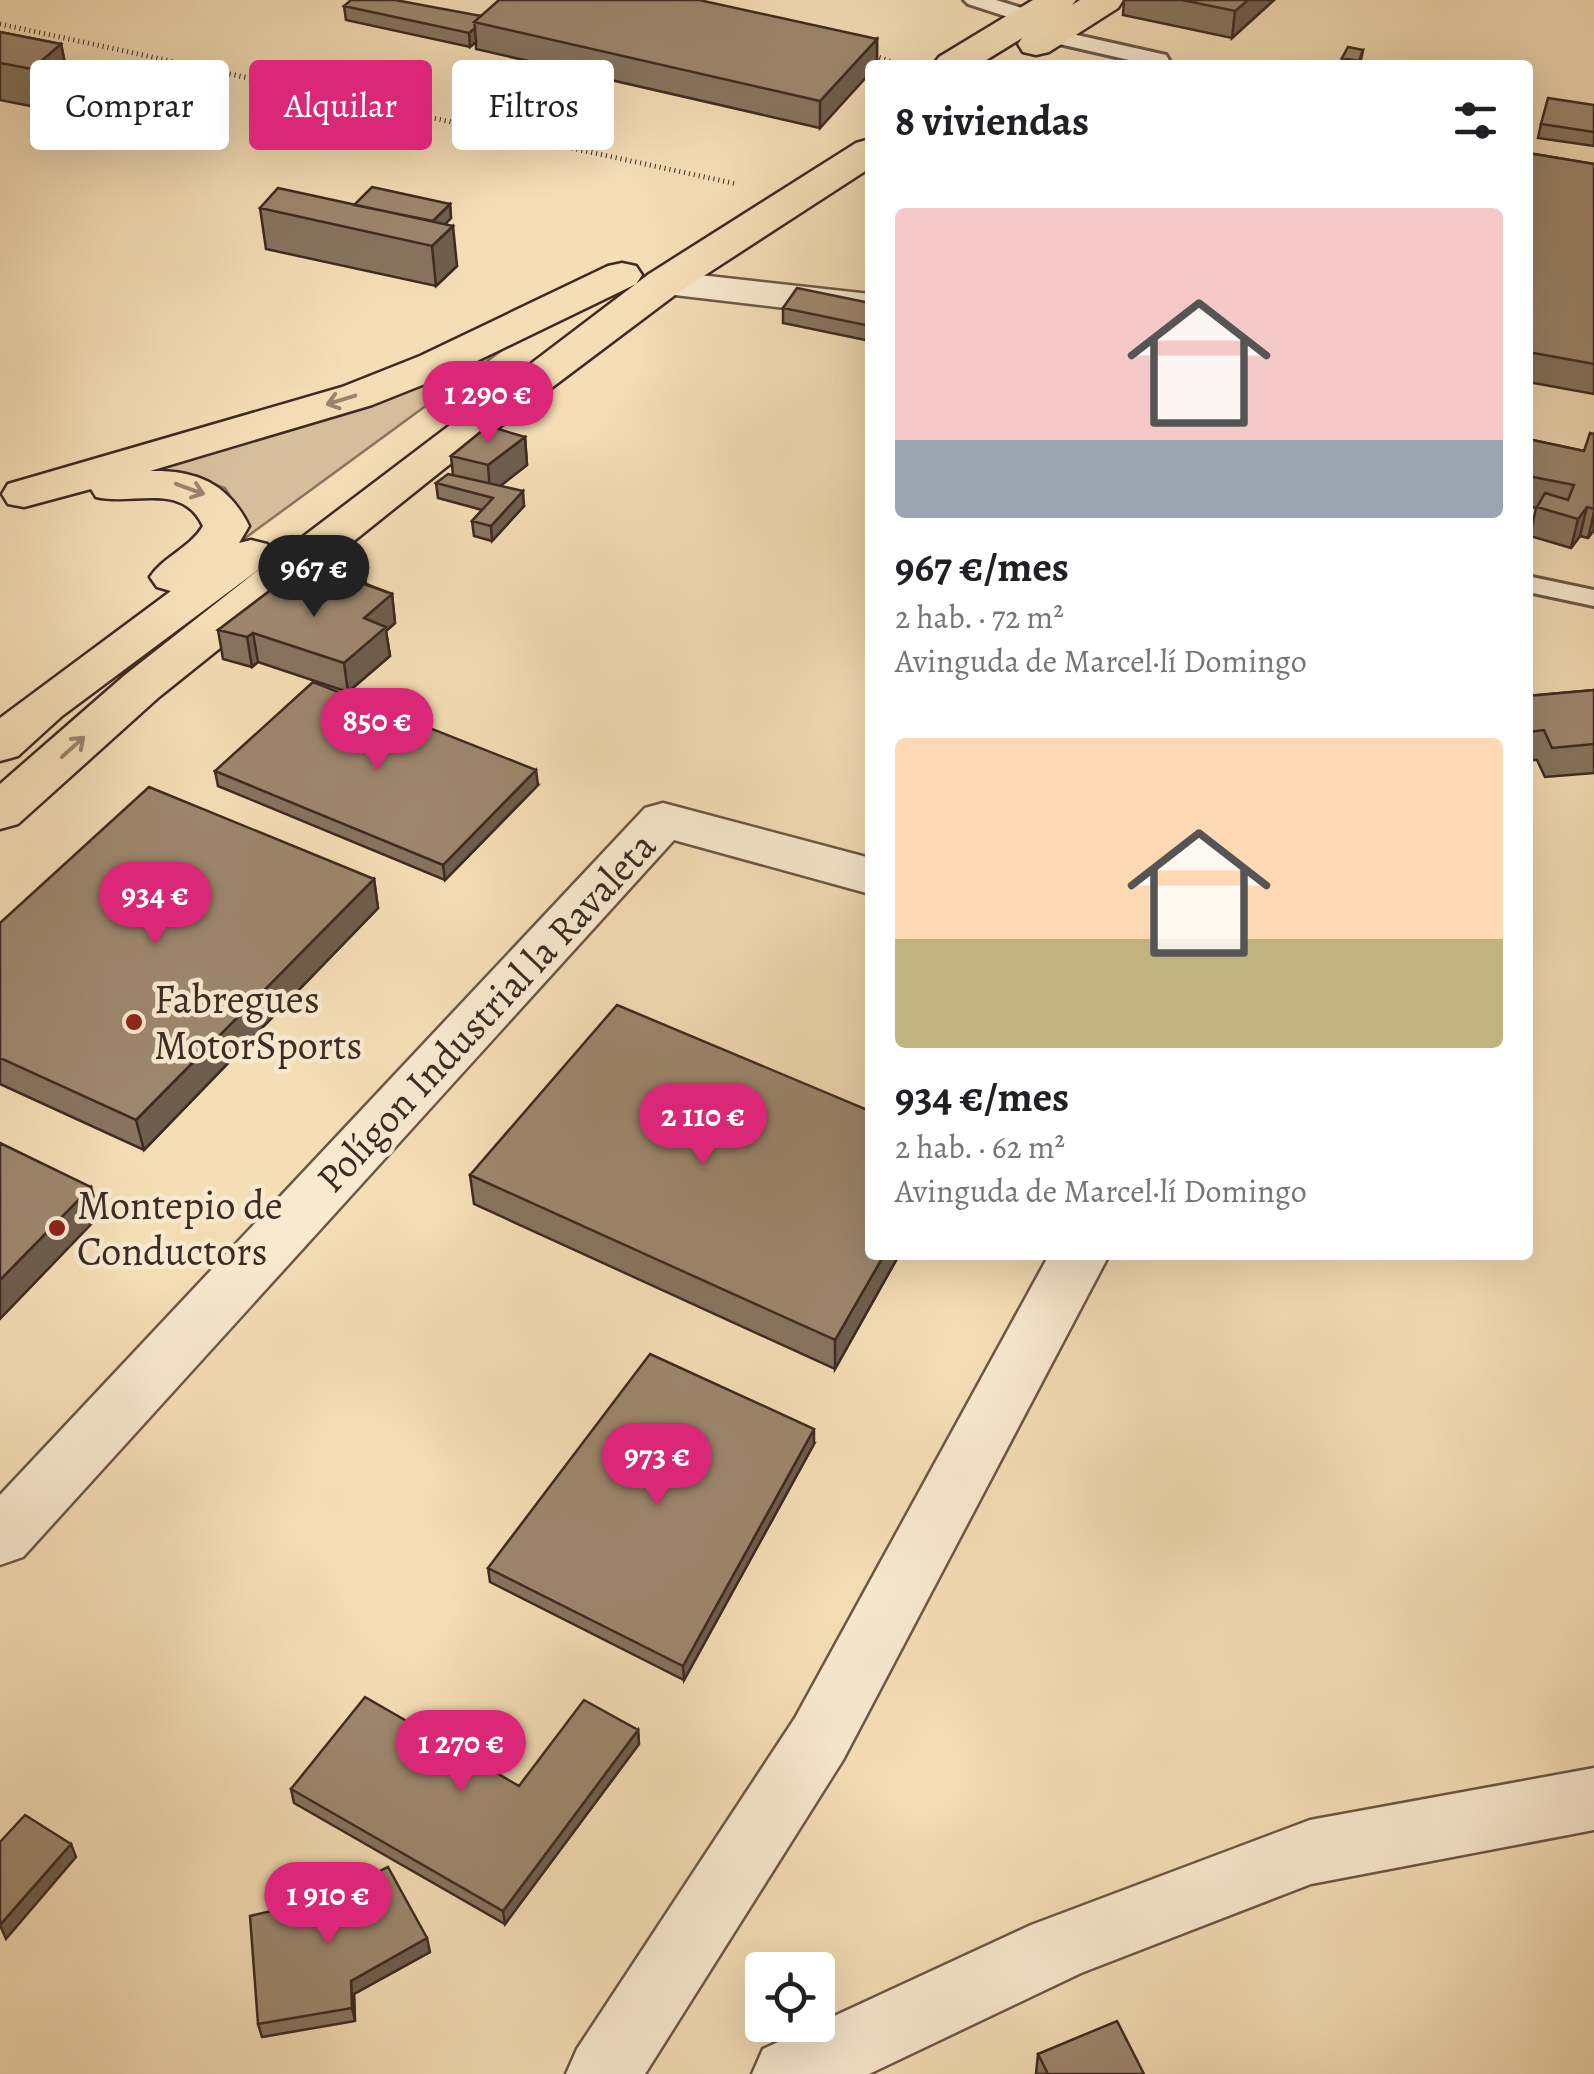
<!DOCTYPE html>
<html lang="es">
<head>
<meta charset="utf-8">
<style>
	body { margin:0; font-family:Alegreya,serif; background:#f6f6f6; color:#202124; height:100vh; display:flex; flex-direction:column; font-size:38px; white-space:nowrap }
	* { box-sizing:border-box; margin:0 }
	p { font-size:32px; color:#757577 }
	.icon { flex:none; width:55px; height:55px; fill:none; stroke:currentColor; stroke-width:2; stroke-linecap:round; stroke-linejoin:round }
	.map { position:relative; flex:1; overflow:hidden }
	.side { position:absolute; left:865px; top:60px; width:668px; height:1200px; display:flex; flex-direction:column; background:#fff; border-radius:10px; box-shadow:0 10px 40px #0002 }
	.side>* { flex:none }
	.guide { position:absolute; left:30px; top:60px; width:685px; height:90px; display:flex; gap:20px }
	.fabs { position:absolute; left:745px; top:1952px; display:grid; gap:20px }
	.fabs a { display:grid; place-items:center; width:90px; height:90px; border-radius:10px; background:#fff; box-shadow:0 10px 40px #0002; font-size:50px }
	.price { position:absolute; translate:-50% -85px; padding:0 22px; border-radius:35px; background:#db2777; color:#fff; font-size:32px; line-height:65px; filter:drop-shadow(0 2px 5px #0008) }
	.price::after { content:''; position:absolute; left:50%; top:60px; width:30px; height:22px; margin-left:-15px; background:inherit; clip-path:polygon(0 0,100% 0,50% 100%) }
	.price.active { background:#222; color:#fff }
	ul { padding:0; list-style:none }
	li { display:grid; align-content:center; gap:20px; height:530px; padding:0 30px }
	li span { display:grid; place-items:center; height:310px; border-radius:10px; color:#555 }
	li>.icon { margin-inline-start:auto }
	span .icon { width:180px; height:180px; fill:#fffc; stroke-width:1 }
	li b { font-size:42px }
	h2 { display:flex; justify-content:space-between; align-items:center; height:120px; padding:0 30px; font-size:42px }
	.chip { padding:0 35px; border-radius:10px; background:#fff; box-shadow:0 10px 40px #0002; font-size:35px; line-height:90px }
	.chip.active { background:#db2777; color:#fff }
	.map>svg:first-child { display:block }
	.green { fill:#d6bf9c; stroke:#8a745f; stroke-width:2.5 }
	.lines { fill:none; stroke-linecap:round; stroke-linejoin:round }
	.lane-casing { stroke:#6c5747; stroke-width:6 }
	.street-casing { stroke:#6c5747; stroke-width:5 }
	.primary-casing { stroke:#3e2a22; stroke-width:5 }
	.path { stroke:#3e2a22; stroke-width:5; stroke-dasharray:1 4; stroke-linecap:butt }
	.lane { fill:#f8e9cf; fill-rule:evenodd }
	.street { fill:#f8e9cf; fill-rule:evenodd }
	.primary { fill:#f5ddb5; fill-rule:evenodd }
	.wall { fill:#87745f; stroke:#3e2a22; stroke-width:2.5 }
	.shaded-wall { fill:#6e5e4d; stroke:#3e2a22; stroke-width:2.5 }
	.building { fill:#9d876e; stroke:#3e2a22; stroke-width:2.5 }
	.oneway { stroke:#9a846c }
	.poi-dot { fill:#8f2418; stroke:#f8e9cf; stroke-width:4 }
	.labels { text-anchor:middle; dominant-baseline:central; stroke-width:9; stroke-linejoin:round; paint-order:stroke }
	.poi-label { font-size:40px; fill:#3e2a22; stroke:#f8e9cf; text-anchor:start }
	.street-label { font-size:40px; fill:#3e2a22; stroke:#f8e9cf }
</style>
</head>
<body>
<div class="map">
<svg width="1594" height="2074" viewBox="0 0 1594 2074">
	<rect width="100%" height="100%" fill="#f5ddb5"/>
	<filter id="stains"><feTurbulence type="fractalNoise" baseFrequency=".002" numOctaves="4"/><feColorMatrix values="0 0 0 0 .2 0 0 0 0 .09 0 0 0 0 .02 0 0 0 .5 -.17"/></filter>
	<radialGradient id="worn" r=".72"><stop offset=".6" stop-color="#630" stop-opacity="0"/><stop offset="1" stop-color="#630" stop-opacity=".3"/></radialGradient>
	<!-- green -->
	<path class="green" d="M524 334 237 544 243 517 225 488 178 472 99 479Z"/>
	<g class="lines">
		<!-- lane casing -->
		<g class="lane-casing">
			<path id="lane" d="M964 0H996L1038 13 1041 18 1030 24 968 4Z
				M1050 29 1166 55 1169 60 1166 65H1151L1042 40 1039 35 1042 30Z
				M1532 577 1594 590V606L1528 592V578Z"/>
		</g>
		<!-- street casing -->
		<g class="street-casing">
			<path id="street" d="M664 271 870 294V318L649 292 643 283 649 274Z
				M663 803 870 858V894L674 840 23 1557 0 1565V1495L645 808Z
				M1049 1255H1109L843 1760 645 2074H566L577 2049 795 1718Z
				M1594 1768V1830L1311 1884 1081 1973 869 2074H752L763 2049 1031 1925 1310 1820Z"/>
		</g>
		<!-- primary casing -->
		<g class="primary-casing">
			<path id="primary" d="M1033 0H1076L1072 5 1080 0H1123L1118 8 1049 52 1036 55 1023 52 1018 44 1022 38 978 65H933L939 57Z
				M870 139V168L679 292 445 468 159 697 18 824 0 829V784L125 675 266 564 62 716 18 756 0 761V718L171 591 157 587 150 577C164 556 190 548 203 526 182 481 134 506 96 497L91 489 24 507 8 504 2 494 8 484 342 387 420 356 608 266 622 263 636 266 642 275 636 284 450 374 372 405 150 471C196 470 228 483 249 526L239 543 251 540 267 544 274 554 267 564 649 274 856 143Z"/>
		</g>
		<!-- path -->
		<path class="path" d="M0 24 737 184
			M870 54 900 65"/>
		<!-- lane -->
		<use href="#lane" class="lane"/>
		<!-- street -->
		<use href="#street" class="street"/>
		<!-- primary -->
		<use href="#primary" class="primary"/>
	</g>
	<!-- wall -->
	<path class="wall" d="M1124 0H1274L1232 38 1123 15Z
		M344 6 481 16 877 39V65H870L820 128 476 49V42L470 47 346 20Z
		M0 32 61 44 69 83 40 108 0 100Z
		M1363 50 1360 65H1341L1342 58Z
		M1594 105V146L1538 138 1541 124Z
		M1528 153 1594 164V394L1528 382Z
		M450 204 451 218 445 224 457 266 436 286 266 249 260 208Z
		M870 303V341L783 323V308Z
		M1594 434V530L1588 538 1580 536 1571 548 1530 536 1536 508 1528 506V439L1584 451Z
		M525 437 527 465 500 486 524 506 492 541 474 536 472 521 482 510 438 498 436 483 453 475 451 456Z
		M363 564 366 584 392 594 395 623 386 631 390 656 348 692 258 662 252 667 223 659 218 630 300 595 296 573Z
		M1594 690V773L1545 777 1537 760H1528V696Z
		M215 771 538 785 445 880 218 786Z
		M374 879 378 908 144 1150 0 1084V923Z
		M470 1175 870 1255H899L835 1369 474 1204Z
		M814 1444 684 1680 490 1582 488 1568Z
		M638 1730 639 1744 505 1924 294 1803 291 1789 519 1786Z
		M430 1952 354 1994 355 2021 262 2037 258 2024Z
		M1038 2054 1144 2074H1036Z"/>
	<!-- shaded-wall -->
	<path class="shaded-wall" d="M1248 0H1274L1232 38 1235 11Z
		M475 28 476 42 470 47 469 33Z
		M877 39V65H870V73L820 128V101Z
		M61 44 69 83 40 108 32 69Z
		M450 204 451 218 433 237 431 223Z
		M453 226 457 266 436 286 432 246Z
		M525 437 527 465 490 494 488 465Z
		M523 491 524 506 492 541 491 526Z
		M1587 507 1580 536 1571 548 1578 519Z
		M1594 512V530L1588 538Z
		M363 564 367 594 342 618 338 588Z
		M392 594 395 623 386 631 390 656 348 692 344 663 364 618Z
		M253 633 258 662 252 667 247 637Z
		M536 770 538 785 445 880 443 865Z
		M374 879 378 908 144 1150 136 1120Z
		M91 1187 99 1216 0 1319V1280Z
		M884 1255H899L835 1369V1340Z
		M814 1429V1444L684 1680 683 1666Z
		M638 1730 639 1744 505 1924 503 1911Z
		M71 1844 76 1857 6 1939 0 1925Z
		M427 1938 430 1952 354 1994 355 2021 352 2008 351 1981Z"/>
	<!-- building -->
	<path class="building" d="M351 0H395L481 16 474 22 475 28 469 33 344 6Z
		M499 0H699L877 39 820 101 474 22Z
		M1182 0H1248L1235 11Z
		M0 32 61 44 32 69 0 63Z
		M1348 47 1363 50 1359 61 1342 58Z
		M1548 98 1594 105V132L1541 124Z
		M1528 153 1594 164V364L1528 352Z
		M372 187 450 204 433 221 354 205Z
		M278 188 453 226 432 246 260 208Z
		M797 288 870 303V326L783 308Z
		M488 426 525 437 488 465 451 456Z
		M1590 433 1594 434V509L1587 507 1578 519 1537 507 1545 493 1568 500 1574 485 1528 476V439L1584 451Z
		M448 474 523 491 491 526 472 521 493 498 436 483Z
		M323 552 363 564 338 588 296 573Z
		M353 580 392 594 364 618 386 627 344 663 253 633 247 637 218 630 276 586 322 603Z
		M313 682 536 770 443 865 215 771Z
		M1594 690V744L1552 748 1544 730 1528 732V696Z
		M149 787 374 879 136 1120 0 1058V923Z
		M617 1005 870 1111V1255H884L835 1340 470 1175Z
		M0 1143 91 1187 0 1280Z
		M650 1354 814 1429 683 1666 488 1568Z
		M365 1697 519 1786 584 1700 638 1730 503 1911 291 1789Z
		M25 1815 71 1844 0 1925V1842Z
		M388 1867 427 1938 351 1981 352 2008 258 2024 250 1916 324 1899Z
		M1117 2021 1144 2074H1048L1038 2054Z"/>
	<!-- one-way arrows -->
	<defs><path id="oneway-shaft" d="M-6 0H5M1.5-3L5.5 0L1.5 3" fill="none" stroke-width="1.6" stroke-linecap="round" stroke-linejoin="round" transform="scale(2.5)"/></defs>
	<g class="oneway">
		<use href="#oneway-shaft" transform="translate(341 400) rotate(163)"/>
		<use href="#oneway-shaft" transform="translate(190 489) rotate(20)"/>
		<use href="#oneway-shaft" transform="translate(73 747) rotate(-42)"/>
	</g>
	<!-- markers -->
	<g class="poi-dot">
		<circle cx="134" cy="1022" r="10"/>
		<circle cx="57" cy="1228" r="10"/>
	</g>
	<g class="labels">
		<!-- poi labels -->
		<g class="poi-label">
			<text x="154" y="999">Fabregues<tspan x="154" dy="46">MotorSports</tspan></text>
			<text x="77" y="1205">Montepio de<tspan x="77" dy="46">Conductors</tspan></text>
		</g>
		<!-- street labels -->
		<g class="street-label">
			<text transform="translate(486 1012) rotate(-47)">Polígon Industrial la Ravaleta</text>
		</g>
	</g>
	<rect width="100%" height="100%" filter="url(#stains)"/>
	<rect width="100%" height="100%" fill="url(#worn)"/>
</svg>
<div class="fabs">
<a><svg class="icon" aria-label="locate" viewBox="0 0 24 24"><circle cx="12" cy="12" r="6"/><path d="M12 2v4M12 18v4M2 12h4M18 12h4"/></svg></a>
</div>
<b class="price" style="left:488px;top:446px">1 290 €</b>
<b class="price active" style="left:314px;top:620px">967 €</b>
<b class="price" style="left:377px;top:773px">850 €</b>
<b class="price" style="left:155px;top:947px">934 €</b>
<b class="price" style="left:703px;top:1168px">2 110 €</b>
<b class="price" style="left:657px;top:1508px">973 €</b>
<b class="price" style="left:461px;top:1795px">1 270 €</b>
<b class="price" style="left:328px;top:1947px">1 910 €</b>
<div class="guide">
<a class="chip">Comprar</a>
<a class="chip active">Alquilar</a>
<a class="chip">Filtros</a>
</div>
<section class="side">
<h2>8 viviendas<svg class="icon" aria-label="filters" viewBox="0 0 24 24"><path d="M4 7h16M4 17h16"/><circle cx="9" cy="7" r="2"/><circle cx="15" cy="17" r="2"/></svg></h2>
<ul>
<li><span style="background:linear-gradient(#f6c9c9 75%,#9aa5b1 0)"><svg class="icon" aria-label="home" viewBox="0 0 24 24"><path d="M3 11l9-7 9 7M6 9v11h12V9"/></svg></span><div><b>967 €/mes</b><p>2 hab. · 72 m²</p><p>Avinguda de Marcel·lí Domingo</p></div></li>
<li><span style="background:linear-gradient(#ffd9b3 65%,#c2b280 0)"><svg class="icon" aria-label="home" viewBox="0 0 24 24"><path d="M3 11l9-7 9 7M6 9v11h12V9"/></svg></span><div><b>934 €/mes</b><p>2 hab. · 62 m²</p><p>Avinguda de Marcel·lí Domingo</p></div></li>
</ul>
</section>
</div>
</body>
</html>
